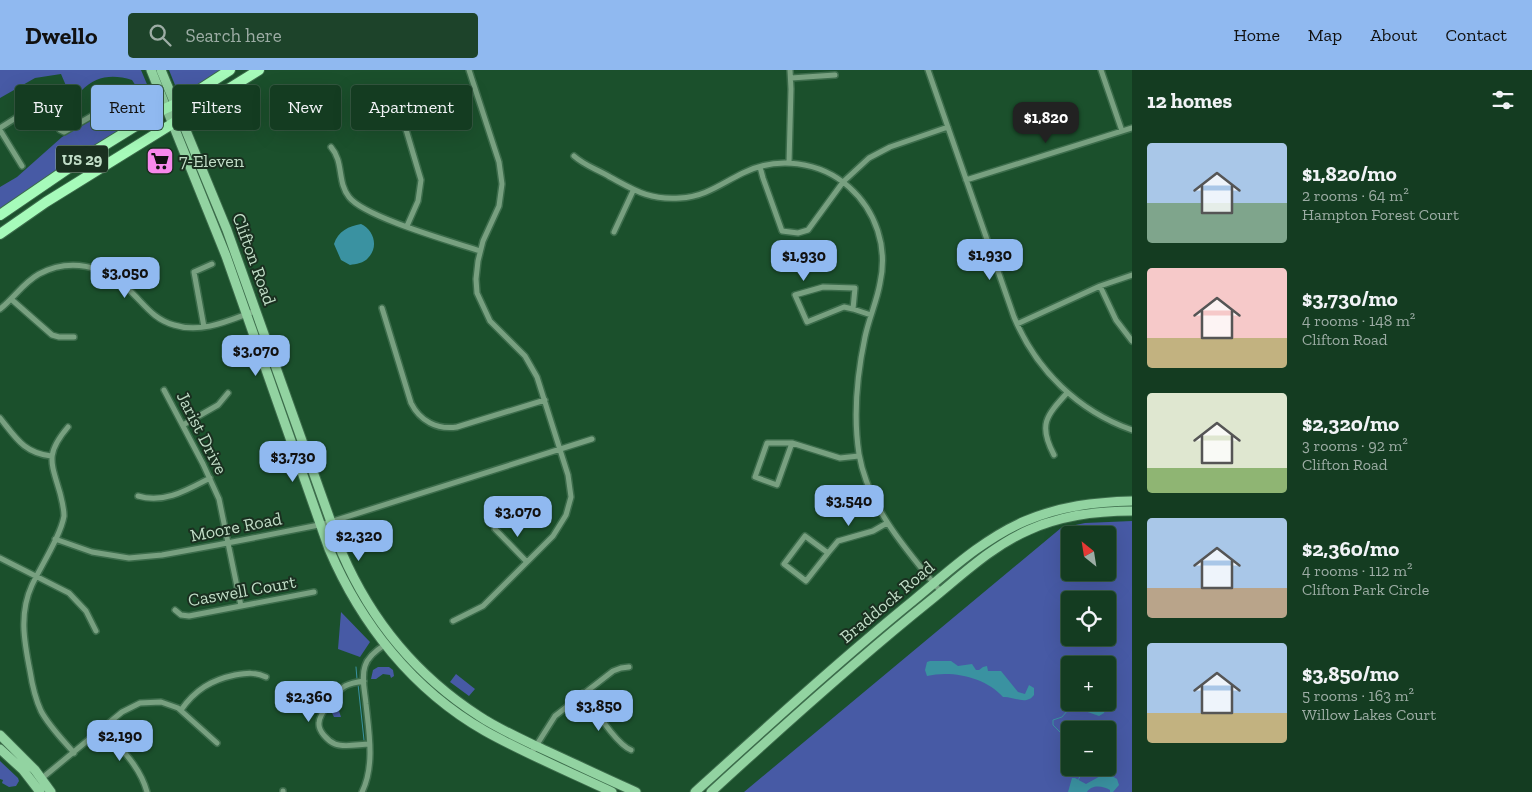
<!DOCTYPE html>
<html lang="en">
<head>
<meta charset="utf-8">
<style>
	body { margin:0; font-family:"Zilla Slab",serif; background:#1d432a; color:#f1f3f6; height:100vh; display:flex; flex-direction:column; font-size:19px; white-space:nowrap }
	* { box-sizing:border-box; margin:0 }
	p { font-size:16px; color:#9dada5 }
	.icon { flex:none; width:28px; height:28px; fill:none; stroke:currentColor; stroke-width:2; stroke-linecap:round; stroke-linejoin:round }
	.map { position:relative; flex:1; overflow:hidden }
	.panel { display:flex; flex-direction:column; background:#143c21; width:400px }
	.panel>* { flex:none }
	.banner { position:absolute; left:15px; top:15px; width:475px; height:45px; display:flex; gap:10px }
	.needle { width:32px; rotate:330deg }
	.tools { position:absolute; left:1061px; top:456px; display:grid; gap:10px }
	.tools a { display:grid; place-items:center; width:55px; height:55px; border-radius:5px; background:#143c21; box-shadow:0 5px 20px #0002,0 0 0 1px #33563f; font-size:25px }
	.price { position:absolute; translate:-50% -42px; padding:0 11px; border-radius:10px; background:#90b9f0; color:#111; font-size:16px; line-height:32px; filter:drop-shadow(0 1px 2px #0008) }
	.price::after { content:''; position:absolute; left:50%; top:30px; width:15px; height:11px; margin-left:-8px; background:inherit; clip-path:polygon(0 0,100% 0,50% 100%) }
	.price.selected { background:#222; color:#fff }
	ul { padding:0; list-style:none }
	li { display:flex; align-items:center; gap:15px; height:125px; padding:0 15px }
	li span { display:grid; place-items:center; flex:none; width:140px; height:100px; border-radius:5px; color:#555 }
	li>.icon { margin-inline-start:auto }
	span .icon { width:60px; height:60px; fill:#fffc; stroke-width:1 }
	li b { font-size:21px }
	h2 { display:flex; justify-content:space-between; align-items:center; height:60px; padding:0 15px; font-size:21px }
	.chip { padding:0 18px; border-radius:5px; background:#143c21; box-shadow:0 5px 20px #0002,0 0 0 1px #33563f; font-size:18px; line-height:45px }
	.chip.selected { background:#90b9f0; color:#111 }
	header { display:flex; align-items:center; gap:30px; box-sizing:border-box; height:70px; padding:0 25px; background:#90b9f0; color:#111 }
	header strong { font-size:24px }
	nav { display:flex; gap:28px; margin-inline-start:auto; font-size:18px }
	.search { width:350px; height:45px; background:#1d432a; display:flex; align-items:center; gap:12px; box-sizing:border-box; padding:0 18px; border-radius:5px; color:#9dada5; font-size:19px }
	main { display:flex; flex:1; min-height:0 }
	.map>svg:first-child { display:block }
	.green { fill:#475aa5; fill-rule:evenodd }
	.water { fill:#3a92a1 }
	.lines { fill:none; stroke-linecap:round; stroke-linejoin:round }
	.stream { stroke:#3a92a1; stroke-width:1 }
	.street-casing { stroke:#3c6c4b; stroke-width:8 }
	.secondary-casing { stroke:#3c6c4b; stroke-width:11 }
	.primary-casing { stroke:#3c6c4b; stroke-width:12 }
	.street { stroke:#78a080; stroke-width:5 }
	.secondary { stroke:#92d3a1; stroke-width:9 }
	.primary { stroke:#a6fbba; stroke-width:10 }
	.labels { text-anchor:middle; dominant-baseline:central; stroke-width:4; stroke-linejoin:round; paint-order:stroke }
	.shield { fill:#1a3020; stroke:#8fa995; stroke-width:1 }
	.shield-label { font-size:16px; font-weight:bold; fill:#c1ddc7 }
	.poi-label { font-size:18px; fill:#c1ddc7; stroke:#1a3020; text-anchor:start }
	.street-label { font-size:18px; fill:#c1ddc7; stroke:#1a3020 }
</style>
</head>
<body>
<header>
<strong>Dwello</strong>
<div class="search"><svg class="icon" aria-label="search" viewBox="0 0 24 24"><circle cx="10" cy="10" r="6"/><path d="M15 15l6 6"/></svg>Search here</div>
<nav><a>Home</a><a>Map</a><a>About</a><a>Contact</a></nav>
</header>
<main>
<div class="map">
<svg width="1132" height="722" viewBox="0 0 1132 722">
	<rect width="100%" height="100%" fill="#1b502c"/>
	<!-- green -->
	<path class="green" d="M0 0H141L154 31 150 45 0 146V117L17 107 62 67 134 26 140 30 143 27 132 10C112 4 96 6 81 21L71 22 67 18 61 4 35 8 0 28Z
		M169 0H226C214 8 192 29 177 20Z
		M1132 451V722H744L1061 458 1085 453ZM1070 465H1108V502H1070ZM1070 530H1108V568H1070ZM1070 595H1108V632H1070ZM1070 660H1108V698H1070Z
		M341 542 370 572 360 587 338 579Z
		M378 597H389L393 600 394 606 391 608 390 605 383 604 376 609H371L373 600Z
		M456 604 475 619 469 626 450 612Z
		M339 632V641L341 647H334L330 639 334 633Z
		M0 691 18 708 19 711 16 716 9 717 2 713 3 710 0 709Z"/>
	<!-- water -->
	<path class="water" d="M361 154C374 160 379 177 368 188 364 193 356 194 350 195L341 190 334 174C338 161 349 156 361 154Z
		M930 591H951L958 596 972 594 976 600H979L983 597 987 596 988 601H1001L1018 622 1025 624 1029 615 1034 618V625C1026 636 1013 626 1003 627 986 607 951 600 927 606L925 600 927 592Z
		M1070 627V632L1107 633 1104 643 1099 646 1082 640 1069 641 1064 637 1065 632Z
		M1104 704H1109L1117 709 1119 715 1113 722H1110V720C1103 716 1092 714 1087 722H1068L1072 708H1075L1086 714Z"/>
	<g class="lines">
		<!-- stream -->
		<path class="stream" d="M356 597 357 609
			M358 614 364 670
			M1068 640 1062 647 1053 650V655L1070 672
			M1078 710 1081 705 1082 698"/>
		<!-- street casing -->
		<g class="street-casing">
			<path id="street" d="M928 0 1014 247C1036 300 1078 341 1132 360
				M1101 0 1122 61
				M791 8 835 5
				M399 36 421 110 418 131 407 156
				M0 58 30 39 43 34 60 60 64 62 133 22
				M0 60 22 96
				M331 77C344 92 337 112 349 127 364 147 453 172 480 181
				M574 86C585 96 597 99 610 107 636 121 649 130 680 128 705 127 722 113 743 103 777 86 820 91 849 117 876 141 888 177 880 213 877 231 869 248 865 267 857 305 853 345 859 384 868 437 907 481 941 522
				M789 93 791 19 790 0
				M760 97 763 108 782 161 798 163 808 160 843 112 869 88 890 77 948 57
				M966 110 1132 58
				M614 162 633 121
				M1100 216 1116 250 1132 271
				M823 217 855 218 853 239 844 237 807 252 795 225Z
				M11 229 52 265 59 267H74
				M382 238 411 333C420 351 437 360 457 357L545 330
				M0 239C14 228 23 213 39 204 69 188 104 195 127 218 143 232 152 249 174 255 202 264 230 250 255 241
				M853 239 871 245
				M1017 254 1100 216 1132 205
				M204 257 194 202 212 194
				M164 320 203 394 219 429 241 536
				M0 348C16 368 24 383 51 386
				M183 355 218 335 228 323
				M68 357C45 384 51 392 60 423 62 431 64 438 64 446 61 465 41 496 32 515 19 543 24 571 30 601 32 614 35 628 41 641 49 656 62 669 74 683
				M767 373H792L777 415 755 407Z
				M792 373 840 388 859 386
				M1054 385C1038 355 1046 346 1067 323
				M138 426C164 434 187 420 210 408
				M495 459 527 492
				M805 466 828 483 806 511 784 494Z
				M55 469 92 482 129 488 162 485 217 475 324 454 592 369
				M828 483 838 471 873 461 887 453
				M0 488 69 523 86 541 96 561
				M175 540 181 545 189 546 314 522
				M453 551 483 536 553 466 566 445 571 427 568 405 537 307 525 286 490 251 477 223 476 209 478 191 483 171 499 136 502 114 499 92 469 0
				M364 611C357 612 351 613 345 616 337 621 319 644 319 653 318 661 328 671 335 674 344 678 360 674 369 674
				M583 623C594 638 616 674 631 680
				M181 640C195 620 211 610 235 605 247 603 255 602 266 607
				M103 658C120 678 140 696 147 722
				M531 684 555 646 613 601 621 598 629 597
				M41 709 122 642 140 633 161 632 178 638 217 673
				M283 722V721
				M362 722C375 696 369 662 366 634 365 622 361 608 365 596 368 586 378 579 386 574"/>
		</g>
		<!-- secondary casing -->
		<g class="secondary-casing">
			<path id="secondary" d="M151 0 226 186 329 479C361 554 413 620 485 661 526 684 570 702 612 722
				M161 0 227 160 342 483C371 550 417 606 479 646 497 658 517 667 536 676 569 691 602 707 636 722
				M0 665 35 700 51 722
				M0 679 23 700 40 722
				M695 722C767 657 839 591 914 530 949 501 983 469 1025 451 1060 436 1095 432 1132 431
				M711 722C783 656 855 591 931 530 962 505 992 476 1029 460 1062 445 1096 441 1132 441"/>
		</g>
		<!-- primary casing -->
		<g class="primary-casing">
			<path id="primary" d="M0 145 79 91 160 41 182 31 230 0
				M0 164 46 132 259 0"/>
		</g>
		<!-- street -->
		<use href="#street" class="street"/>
		<!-- secondary -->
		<use href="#secondary" class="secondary"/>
		<!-- primary -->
		<use href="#primary" class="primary"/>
	</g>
	<!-- icons -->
	<defs>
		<g id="supermarket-square" transform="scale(1.4375)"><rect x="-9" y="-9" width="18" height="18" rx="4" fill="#f788ec" stroke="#1a3020"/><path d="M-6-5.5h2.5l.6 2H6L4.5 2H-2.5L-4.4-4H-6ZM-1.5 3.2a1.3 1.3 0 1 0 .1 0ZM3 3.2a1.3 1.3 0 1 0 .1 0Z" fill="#111"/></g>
	</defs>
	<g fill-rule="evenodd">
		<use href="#supermarket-square" x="160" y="91"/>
	</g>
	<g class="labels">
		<!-- shield labels -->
		<rect class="shield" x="56" y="75.5" width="52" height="27" rx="4"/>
		<g class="shield-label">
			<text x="82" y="89">US 29</text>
		</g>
		<!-- poi labels -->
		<g class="poi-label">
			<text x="179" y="91">7-Eleven</text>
		</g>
		<!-- street labels -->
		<g class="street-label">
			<text transform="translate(254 189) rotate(70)">Clifton Road</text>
			<text transform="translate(202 363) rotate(63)">Jarist Drive</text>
			<text transform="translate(236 457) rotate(-11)">Moore Road</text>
			<text transform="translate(242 521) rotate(-10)">Caswell Court</text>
			<text transform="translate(887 532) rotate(-40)">Braddock Road</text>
		</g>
	</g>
</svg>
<div class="tools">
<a><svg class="needle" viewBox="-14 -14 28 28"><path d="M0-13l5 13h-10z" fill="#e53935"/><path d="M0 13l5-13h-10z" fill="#9dada5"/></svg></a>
<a><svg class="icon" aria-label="locate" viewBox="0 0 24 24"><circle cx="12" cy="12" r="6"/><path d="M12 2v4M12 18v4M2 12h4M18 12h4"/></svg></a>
<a>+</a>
<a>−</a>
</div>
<b class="price selected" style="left:1046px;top:74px">$1,820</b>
<b class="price" style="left:990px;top:211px">$1,930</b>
<b class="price" style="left:804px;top:212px">$1,930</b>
<b class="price" style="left:125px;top:229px">$3,050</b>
<b class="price" style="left:256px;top:307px">$3,070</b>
<b class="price" style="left:293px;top:413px">$3,730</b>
<b class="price" style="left:849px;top:457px">$3,540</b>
<b class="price" style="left:518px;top:468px">$3,070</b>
<b class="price" style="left:359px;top:492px">$2,320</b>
<b class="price" style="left:309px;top:653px">$2,360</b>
<b class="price" style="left:599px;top:662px">$3,850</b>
<b class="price" style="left:120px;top:692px">$2,190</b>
<div class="banner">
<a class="chip">Buy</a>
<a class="chip selected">Rent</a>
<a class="chip">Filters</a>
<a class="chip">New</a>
<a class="chip">Apartment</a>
</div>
</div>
<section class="panel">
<h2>12 homes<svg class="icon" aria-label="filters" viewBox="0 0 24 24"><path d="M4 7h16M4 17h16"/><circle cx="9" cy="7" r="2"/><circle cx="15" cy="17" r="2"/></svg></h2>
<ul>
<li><span style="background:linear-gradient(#a9c7e8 60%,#7fa58c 0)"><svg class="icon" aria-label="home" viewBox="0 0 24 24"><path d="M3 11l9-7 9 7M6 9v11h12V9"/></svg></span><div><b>$1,820/mo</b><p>2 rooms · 64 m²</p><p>Hampton Forest Court</p></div></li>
<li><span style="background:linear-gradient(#f6c9c9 70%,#c2b280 0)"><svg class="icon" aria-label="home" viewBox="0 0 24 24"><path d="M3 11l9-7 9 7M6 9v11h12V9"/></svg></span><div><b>$3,730/mo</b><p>4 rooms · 148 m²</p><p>Clifton Road</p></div></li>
<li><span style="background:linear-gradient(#dfe7d0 75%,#8fb573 0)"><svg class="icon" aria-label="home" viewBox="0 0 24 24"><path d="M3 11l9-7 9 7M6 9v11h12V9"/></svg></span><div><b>$2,320/mo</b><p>3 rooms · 92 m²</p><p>Clifton Road</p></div></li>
<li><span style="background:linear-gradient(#a9c7e8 70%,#b9a48a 0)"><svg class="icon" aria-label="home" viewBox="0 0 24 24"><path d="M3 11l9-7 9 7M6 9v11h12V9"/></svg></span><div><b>$2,360/mo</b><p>4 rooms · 112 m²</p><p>Clifton Park Circle</p></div></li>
<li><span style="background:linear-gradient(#a9c7e8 70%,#c2b280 0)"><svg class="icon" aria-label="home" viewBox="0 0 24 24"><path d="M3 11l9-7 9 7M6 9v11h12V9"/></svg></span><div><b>$3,850/mo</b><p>5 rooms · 163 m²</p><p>Willow Lakes Court</p></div></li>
</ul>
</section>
</main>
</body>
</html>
